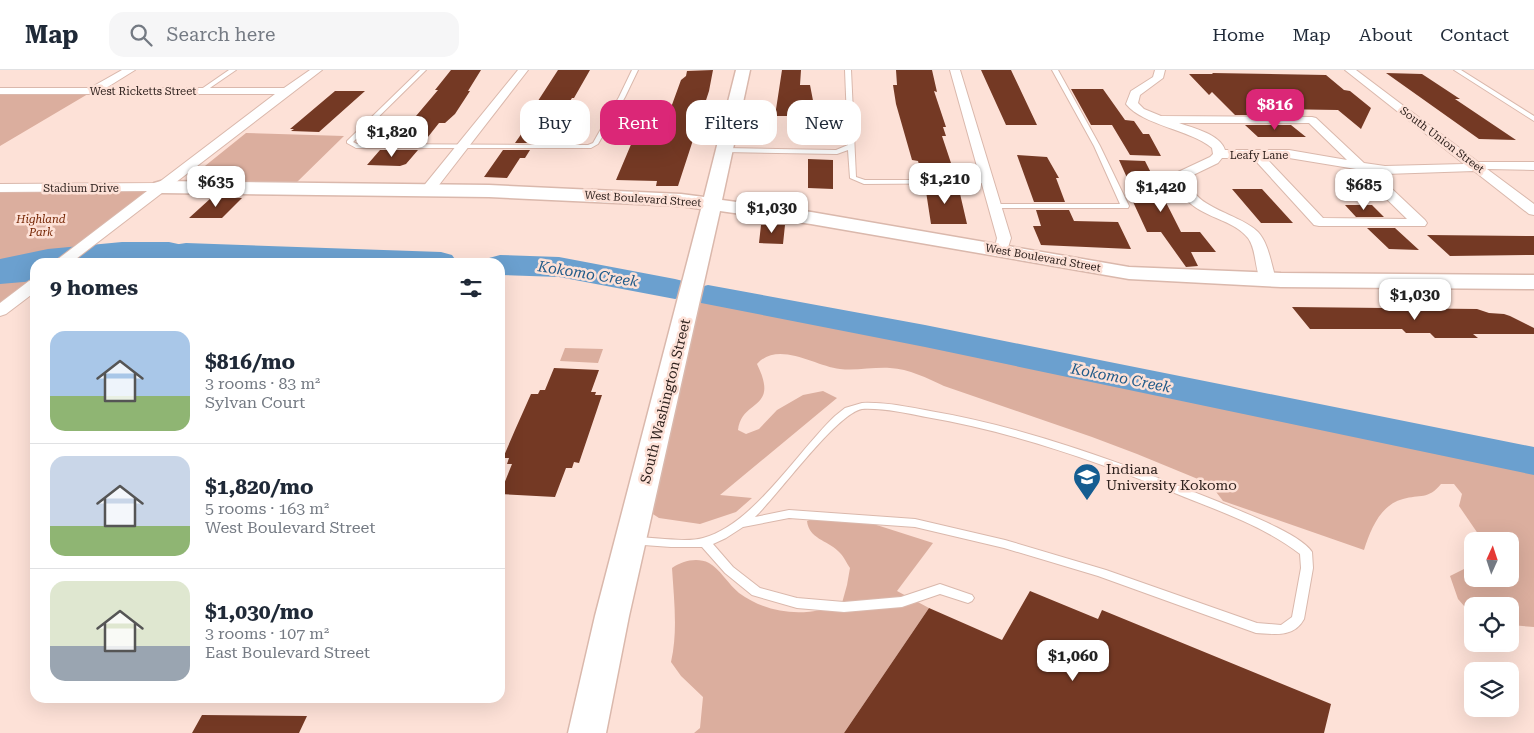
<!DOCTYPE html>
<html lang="en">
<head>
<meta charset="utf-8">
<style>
	body { margin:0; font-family:"Roboto Serif",serif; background:#f6f6f7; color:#1f2937; height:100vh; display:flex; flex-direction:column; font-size:19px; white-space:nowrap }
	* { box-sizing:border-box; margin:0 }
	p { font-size:16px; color:#747a83 }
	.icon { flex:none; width:28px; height:28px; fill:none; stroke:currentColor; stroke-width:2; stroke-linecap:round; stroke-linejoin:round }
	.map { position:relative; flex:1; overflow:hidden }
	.sheet { position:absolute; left:30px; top:188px; width:475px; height:445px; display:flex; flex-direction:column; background:#fff; border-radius:15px; box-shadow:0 5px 20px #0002 }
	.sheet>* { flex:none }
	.banner { position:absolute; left:520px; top:30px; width:475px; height:45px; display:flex; gap:10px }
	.needle { width:32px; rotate:3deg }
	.fabs { position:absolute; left:1464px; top:462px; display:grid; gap:10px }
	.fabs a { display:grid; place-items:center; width:55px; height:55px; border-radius:10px; background:#fff; box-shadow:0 5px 20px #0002; font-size:25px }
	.price { position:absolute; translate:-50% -42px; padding:0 11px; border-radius:10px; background:#fff; color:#222; font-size:16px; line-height:32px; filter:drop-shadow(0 1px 2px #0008) }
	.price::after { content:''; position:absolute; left:50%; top:30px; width:15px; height:11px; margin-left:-8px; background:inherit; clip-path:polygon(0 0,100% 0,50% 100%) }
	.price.on { background:#db2777; color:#fff }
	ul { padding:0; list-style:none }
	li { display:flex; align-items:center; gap:15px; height:125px; padding:0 20px }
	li+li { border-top:1px solid #e0e1e3 }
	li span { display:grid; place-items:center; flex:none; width:140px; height:100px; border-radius:15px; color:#555 }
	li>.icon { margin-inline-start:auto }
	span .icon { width:60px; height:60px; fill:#fffc; stroke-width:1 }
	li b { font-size:21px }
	h2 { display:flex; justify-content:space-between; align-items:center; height:60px; padding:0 20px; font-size:21px }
	.chip { padding:0 18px; border-radius:15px; background:#fff; box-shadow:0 5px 20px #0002; font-size:18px; line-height:45px }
	.chip.on { background:#db2777; color:#fff }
	header { display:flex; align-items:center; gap:30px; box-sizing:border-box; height:70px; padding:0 25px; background:#fff; border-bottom:1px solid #e0e1e3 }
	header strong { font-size:24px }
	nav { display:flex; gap:28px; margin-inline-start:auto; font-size:18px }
	.search { width:350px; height:45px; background:#f6f6f7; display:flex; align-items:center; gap:12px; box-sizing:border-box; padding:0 18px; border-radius:15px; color:#747a83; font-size:19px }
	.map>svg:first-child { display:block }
	.green { fill:#dbae9e }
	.water { fill:#6ba0cf }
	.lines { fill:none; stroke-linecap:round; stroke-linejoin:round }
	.river { fill:#6ba0cf; fill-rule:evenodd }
	.building { fill:#743924 }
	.lane-casing { stroke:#dab8ac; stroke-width:2 }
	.street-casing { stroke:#dab8ac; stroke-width:2 }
	.secondary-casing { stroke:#dab8ac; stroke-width:3 }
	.lane { fill:#fff; fill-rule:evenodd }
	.street { fill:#fff; fill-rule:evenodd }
	.secondary { fill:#fff; fill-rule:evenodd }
	.labels { text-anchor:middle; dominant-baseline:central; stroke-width:5; stroke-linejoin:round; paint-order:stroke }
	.far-street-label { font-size:11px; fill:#2f221e; stroke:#fde1d7 }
	.far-park-label { font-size:11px; font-style:italic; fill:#732300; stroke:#fde1d7 }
	.street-label { font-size:14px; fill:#2f221e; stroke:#fde1d7 }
	.poi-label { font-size:14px; fill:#2f221e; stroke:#fde1d7; text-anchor:start }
	.water-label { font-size:15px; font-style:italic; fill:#215b89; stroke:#fde1d7 }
</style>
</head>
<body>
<header>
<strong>Map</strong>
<div class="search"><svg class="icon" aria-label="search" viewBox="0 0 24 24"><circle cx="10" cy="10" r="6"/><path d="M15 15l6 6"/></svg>Search here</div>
<nav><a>Home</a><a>Map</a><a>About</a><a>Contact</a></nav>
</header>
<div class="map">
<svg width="1534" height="663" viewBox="0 0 1534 663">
	<rect width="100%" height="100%" fill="#fde1d7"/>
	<!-- green -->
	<path class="green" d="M0 21H93L0 76Z
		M246 63 344 66 296 113 193 112 190 108Z
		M161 117 63 192H35V214L0 241V118Z
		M692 222 925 266 1534 391V557L1510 555V536H1472V545L1458 529 1450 506 1472 495V509H1510V471H1483L1459 436 1462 424 1454 414H1441C1428 430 1420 424 1403 429 1380 435 1371 459 1364 480L1223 431 1210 414 1137 384 1092 367 944 316C927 308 909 299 890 298 873 297 856 301 840 299 815 296 778 270 757 294 780 341 742 328 738 360L746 364 759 359 777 340 803 325 823 321 837 328 720 425 752 428 736 442 700 454 659 448 639 435Z
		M565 278 603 279 598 293 560 291Z
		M814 448 861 450 933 473 897 521 929 538 844 663H694L700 658 703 627 681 606 671 592C678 561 674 530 672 498 682 491 697 487 709 493 719 498 729 515 739 523 769 545 808 548 842 533L847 515 850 498C846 492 843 485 838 481 827 470 809 469 807 451Z"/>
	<!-- water -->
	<path class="water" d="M122 172H169L201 179 183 192H35V211L0 214V189L48 179Z"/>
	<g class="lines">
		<!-- river -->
		<path class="river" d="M186 173 441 182 452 185 457 192H102L107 185Z
			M500 185 559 187 675 209 687 212 692 219 687 226 675 229 559 207 500 205V192H485L489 188Z
			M708 215 925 255 1534 377V405L925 277 696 232 691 225 696 218Z"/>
	</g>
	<!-- building -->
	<path class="building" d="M451 0H481L468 21H470L455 44 445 53H439L424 72H387L401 59H405L438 20H435Z
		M558 0H590L574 28H572L566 37H534Z
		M713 0 709 21 678 116H656L657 111 616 110 635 65H661L681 10 686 6 687 1Z
		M782 0H801L800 15H810L816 46H775Z
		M896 0H932L937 22 934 21 946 57H943L946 66H942L956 108H923L918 91 912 90 896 34 893 15H897Z
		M981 0H1011L1037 55H1006Z
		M1212 3 1326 5 1344 20 1350 21 1371 38 1361 59 1338 40 1274 39 1280 45H1235L1212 22 1209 25 1189 4H1213Z
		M1386 3 1422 4 1460 29H1455L1516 70 1479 69Z
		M1071 19H1103L1125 50 1134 51 1143 64H1149L1161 86 1130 85 1112 55H1091Z
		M335 21H365L319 62 291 61 294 59H290Z
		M538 40 551 48 535 73H515Z
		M1245 55H1291L1306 67H1258Z
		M380 80H418L406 94 400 96 367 95Z
		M503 80H530L525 88H520L507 108 484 107Z
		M1017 85 1047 87 1059 108H1056L1065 132H1034Z
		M808 89 833 90V119L808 118Z
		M1119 90 1145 91 1181 162H1200L1216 182H1191L1198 196 1186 197 1161 162H1147L1128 121H1133Z
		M925 115H958L967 154H931Z
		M1232 119H1262L1293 153H1261Z
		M211 128H242L222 148H189Z
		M1345 135H1372L1384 147H1356Z
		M1036 140H1069L1074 151 1118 152 1131 179 1041 175 1033 156H1041Z
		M761 155H785L783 174 759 173Z
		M1367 158H1395L1419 180 1389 179Z
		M1427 165 1534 166V185L1450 186Z
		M1292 237 1477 239 1489 243 1504 244 1510 246 1534 258V264H1473L1478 268H1435L1430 263H1406L1402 259H1310Z
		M554 298 599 300 591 322H596L595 325H602L579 393 574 392 572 398H566L555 427 500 424 512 394H507L509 388H503L515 360 531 324H538L540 320H545Z
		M1030 521 1098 549 1102 540 1331 634 1324 663H844L929 538 1002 570Z
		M202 645 307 646 299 663H192Z"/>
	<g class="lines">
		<!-- lane casing -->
		<g class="lane-casing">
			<path id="lane" d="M229 0H236L204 22H200V20Z
				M420 0H426L353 72 357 74 588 75 593 73 619 27 632 0H638L625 27 598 74 591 78H356L347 73V71Z
				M845 0H851L856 107 865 110H988L990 111V113L864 114 850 108 848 80 837 84 725 82 722 80 725 78 836 80 848 75Z
				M1052 0H1058L1100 76 1129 136 1128 138H995L991 136 995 134H1120L1094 76Z
				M1454 0H1461L1534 46V51Z
				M862 333C885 332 908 337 930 341 1030 358 1125 394 1219 432 1240 441 1301 464 1312 482L1313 498 1304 549C1294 568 1274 564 1256 563L1098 506 1004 478 915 457 789 448 743 457 726 468 713 474 733 497 760 518 797 528 844 532 901 527 940 514 972 525 974 528 972 531 968 533 940 524 902 537 844 542 797 538 752 525 725 503 702 477H671L630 474 628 471 630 468 634 467C653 467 686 473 703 468 753 455 798 381 835 346L845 338ZM862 339C883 338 905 343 926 347 1014 362 1099 392 1182 426 1222 442 1265 457 1300 484L1301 498 1292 547 1281 555 1257 553 1106 500 1005 470 915 449 789 440 755 447C779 424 836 344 862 339Z"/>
		</g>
		<!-- street casing -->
		<g class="street-casing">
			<path id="street" d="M122 0H135L106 18H284L310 0H322L72 192H56L58 189 147 121 0 122V114L158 113 275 24H0V18H90Z
				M518 0H528L432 124H422L420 121 422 118Z
				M950 0H960L1011 168 1006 184H996L994 181 997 168Z
				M1155 0H1165L1163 8 1140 25 1138 33 1144 39 1161 46 1312 47 1316 48 1364 93 1385 96 1464 94 1345 0H1356L1478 92H1534V100L1487 99 1534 134V145L1529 144 1474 101 1385 104 1374 102 1425 150 1427 153 1425 156H1319L1314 155 1253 88H1222L1218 93 1189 107C1189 138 1240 143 1258 162 1269 174 1271 194 1276 209L1274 212H1262C1254 200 1257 180 1248 168 1229 145 1195 150 1176 116L1178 102 1210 87 1213 84 1212 78C1189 59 1144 56 1126 34L1131 21 1153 7ZM1179 53H1309L1347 90 1289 80H1225C1220 64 1193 58 1179 53ZM1266 88H1289L1356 99 1407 149 1323 148Z
				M35 209V222L6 244 0 246V233L29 211Z"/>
		</g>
		<!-- secondary casing -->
		<g class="secondary-casing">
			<path id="secondary" d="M736 0H750L722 130 811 142 1129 197 1281 203 1534 205V219L1281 217 1129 209 811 154 720 141 629 546 606 663H568L595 546 701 139 681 136 489 127 161 123 154 121 152 117 154 113 161 111 489 115 681 124 704 127Z"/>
		</g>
		<!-- lane -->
		<use href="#lane" class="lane"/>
		<!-- street -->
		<use href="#street" class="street"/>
		<!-- secondary -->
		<use href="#secondary" class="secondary"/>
	</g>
	<!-- icons -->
	<defs>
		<g id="university-pin" transform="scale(1.4375)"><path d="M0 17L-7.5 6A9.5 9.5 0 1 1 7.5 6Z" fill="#155d91" stroke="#fde1d7"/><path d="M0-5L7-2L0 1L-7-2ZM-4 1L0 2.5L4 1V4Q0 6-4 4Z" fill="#fff"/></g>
	</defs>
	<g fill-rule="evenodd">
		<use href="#university-pin" x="1087" y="407"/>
	</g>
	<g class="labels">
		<!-- far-street labels -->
		<g class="far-street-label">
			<text x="143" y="21">West Ricketts Street</text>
			<text transform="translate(1442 70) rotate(37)">South Union Street</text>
			<text x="1259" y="85">Leafy Lane</text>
			<text x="81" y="118">Stadium Drive</text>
			<text transform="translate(643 129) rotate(4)">West Boulevard Street</text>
			<text transform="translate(1043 188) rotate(10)">West Boulevard Street</text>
		</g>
		<!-- far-park labels -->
		<g class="far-park-label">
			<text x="41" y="149">Highland<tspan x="41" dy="13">Park</tspan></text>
		</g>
		<!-- street labels -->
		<g class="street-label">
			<text transform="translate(665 331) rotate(-76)">South Washington Street</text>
		</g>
		<!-- poi labels -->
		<g class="poi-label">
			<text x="1106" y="399">Indiana<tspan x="1106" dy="16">University Kokomo</tspan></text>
		</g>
		<!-- water labels -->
		<g class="water-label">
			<text transform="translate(588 204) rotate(9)">Kokomo Creek</text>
			<text transform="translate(1121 308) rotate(11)">Kokomo Creek</text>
		</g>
	</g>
</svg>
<div class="fabs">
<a><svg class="needle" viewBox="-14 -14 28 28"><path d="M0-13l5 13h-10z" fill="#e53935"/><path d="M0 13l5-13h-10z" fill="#747a83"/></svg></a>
<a><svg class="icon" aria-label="locate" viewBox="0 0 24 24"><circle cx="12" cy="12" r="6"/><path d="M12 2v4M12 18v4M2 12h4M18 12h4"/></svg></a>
<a><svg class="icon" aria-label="layers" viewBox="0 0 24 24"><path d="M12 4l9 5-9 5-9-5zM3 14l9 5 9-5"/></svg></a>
</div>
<b class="price on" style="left:1275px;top:61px">$816</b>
<b class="price" style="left:392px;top:88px">$1,820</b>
<b class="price" style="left:945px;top:135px">$1,210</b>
<b class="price" style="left:216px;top:138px">$635</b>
<b class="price" style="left:1364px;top:141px">$685</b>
<b class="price" style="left:1161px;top:143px">$1,420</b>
<b class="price" style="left:772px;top:164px">$1,030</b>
<b class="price" style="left:1415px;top:251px">$1,030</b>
<b class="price" style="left:1073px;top:612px">$1,060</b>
<div class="banner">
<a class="chip">Buy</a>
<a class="chip on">Rent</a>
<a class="chip">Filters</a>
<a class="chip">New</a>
</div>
<section class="sheet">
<h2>9 homes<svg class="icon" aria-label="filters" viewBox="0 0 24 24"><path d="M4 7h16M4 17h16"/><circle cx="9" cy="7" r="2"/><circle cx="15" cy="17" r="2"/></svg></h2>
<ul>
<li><span style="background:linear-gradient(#a9c7e8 65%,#8fb573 0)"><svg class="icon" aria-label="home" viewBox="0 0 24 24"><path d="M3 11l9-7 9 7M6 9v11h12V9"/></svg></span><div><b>$816/mo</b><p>3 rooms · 83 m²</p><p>Sylvan Court</p></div></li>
<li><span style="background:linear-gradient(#c9d6e8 70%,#8fb573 0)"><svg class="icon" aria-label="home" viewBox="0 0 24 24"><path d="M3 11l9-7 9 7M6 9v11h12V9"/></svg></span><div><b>$1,820/mo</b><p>5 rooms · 163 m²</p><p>West Boulevard Street</p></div></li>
<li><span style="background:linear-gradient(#dfe7d0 65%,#9aa5b1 0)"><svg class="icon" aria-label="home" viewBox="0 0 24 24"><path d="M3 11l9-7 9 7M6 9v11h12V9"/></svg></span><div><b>$1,030/mo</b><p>3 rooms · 107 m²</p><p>East Boulevard Street</p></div></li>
</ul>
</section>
</div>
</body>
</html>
